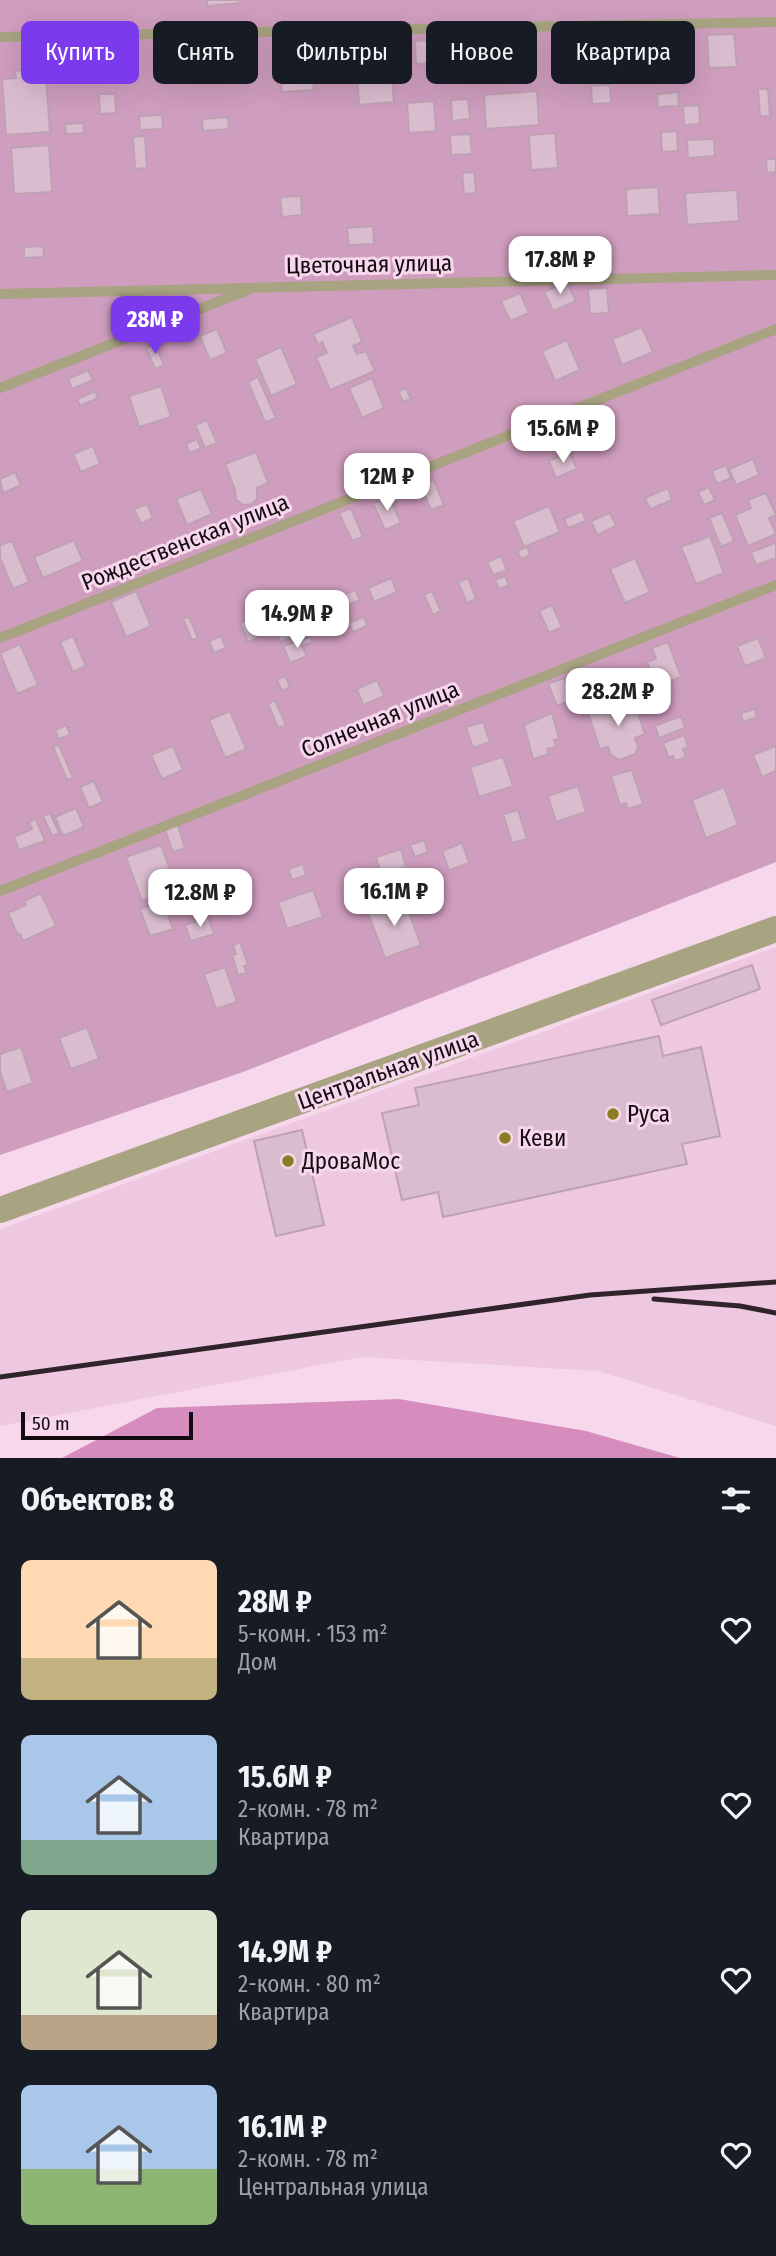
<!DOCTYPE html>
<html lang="ru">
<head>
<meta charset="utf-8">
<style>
	body { margin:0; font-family:"Fira Sans Condensed",sans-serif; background:#242831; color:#f1f3f6; height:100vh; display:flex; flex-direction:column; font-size:26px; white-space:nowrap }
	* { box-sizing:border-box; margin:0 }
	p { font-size:23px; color:#9ea1a6 }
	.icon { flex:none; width:38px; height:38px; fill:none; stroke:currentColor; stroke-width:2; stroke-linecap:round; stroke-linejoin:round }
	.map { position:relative; height:1458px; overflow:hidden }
	.drawer { display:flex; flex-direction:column; background:#171b24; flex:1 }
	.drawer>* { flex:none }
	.top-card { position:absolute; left:21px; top:21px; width:735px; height:63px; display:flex; gap:14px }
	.scale { position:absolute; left:21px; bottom:18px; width:172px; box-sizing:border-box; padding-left:7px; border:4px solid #140a11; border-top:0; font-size:19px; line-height:24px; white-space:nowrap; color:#140a11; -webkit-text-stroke:5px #f6d7eb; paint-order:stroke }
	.price { position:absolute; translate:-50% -60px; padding:0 16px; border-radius:14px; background:#fff; color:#222; font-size:23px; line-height:46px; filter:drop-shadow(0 2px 4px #0008) }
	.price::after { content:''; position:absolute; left:50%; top:42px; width:21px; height:16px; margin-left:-10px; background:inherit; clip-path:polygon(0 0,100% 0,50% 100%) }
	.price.on { background:#7c3aed; color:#fff }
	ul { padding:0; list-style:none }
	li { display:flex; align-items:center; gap:21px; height:175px; padding:0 21px }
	li span { display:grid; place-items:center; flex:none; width:196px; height:140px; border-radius:10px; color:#555 }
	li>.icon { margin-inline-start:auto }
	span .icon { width:84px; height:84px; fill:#fffc; stroke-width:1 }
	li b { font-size:30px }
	h2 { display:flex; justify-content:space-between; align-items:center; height:84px; padding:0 21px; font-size:30px }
	.chip { padding:0 24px; border-radius:10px; background:#171b24; box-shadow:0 7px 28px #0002; font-size:24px; line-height:63px }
	.chip.on { background:#7c3aed; color:#fff }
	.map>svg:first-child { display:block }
	.built { fill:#eec8e0 }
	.green { fill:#cf9dbe }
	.forest { fill:#d68dbe }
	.building { fill:#dabccf; stroke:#bea1b3; stroke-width:2 }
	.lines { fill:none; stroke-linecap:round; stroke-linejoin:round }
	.service { stroke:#a8a380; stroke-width:10 }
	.tertiary { stroke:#a8a380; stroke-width:26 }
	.rail { stroke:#30232c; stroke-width:5 }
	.poi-dot { fill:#8b7d23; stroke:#f6d7eb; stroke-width:2.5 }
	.labels { text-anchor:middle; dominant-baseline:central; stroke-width:6; stroke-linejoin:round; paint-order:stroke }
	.street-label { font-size:23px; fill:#140a11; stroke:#f6d7eb }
	.poi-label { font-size:23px; fill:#140a11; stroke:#f6d7eb; text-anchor:start }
</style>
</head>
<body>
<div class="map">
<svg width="776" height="1458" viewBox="0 0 776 1458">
	<rect width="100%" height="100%" fill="#f6d7eb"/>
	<!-- built -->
	<path class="built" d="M776 947V1426L598 1371 362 1357 0 1426V1229Z"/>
	<!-- green -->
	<path class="green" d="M0 0H776V862L243 1072 0 1155Z"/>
	<!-- forest -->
	<path class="forest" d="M399 1399 586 1431 680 1458H62L157 1408Z"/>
	<!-- building -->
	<path class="building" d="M207 0H239L240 3 207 6Z
		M734 34 737 67 709 68 707 35Z
		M455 38 456 62 416 64 415 41Z
		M488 42 489 62 477 63 475 43Z
		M114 43 116 71 84 73 82 45Z
		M595 43 596 60 569 61 568 45Z
		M234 45 235 64 216 65 215 47Z
		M63 49V74L44 75V50Z
		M390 54 394 102 359 105 356 56Z
		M311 57 314 90 282 92 280 59Z
		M29 69V77L46 76 50 132 6 135 2 79 16 78 15 71Z
		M610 85 611 103 592 104 591 86Z
		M758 89H768L770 116H760Z
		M537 91 539 125 486 129 484 95Z
		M678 92 679 106 658 107 657 94Z
		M99 94H115L116 113 100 114Z
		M468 99 470 119 452 121 451 100Z
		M434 101 436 131 409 133 407 103Z
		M699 105 700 124 684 125 683 106Z
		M162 115 163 129 140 130 139 116Z
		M228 117 229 129 203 131 202 119Z
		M83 123 84 133 66 134 65 124Z
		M677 131 678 151 662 152 661 132Z
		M555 133 558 168 531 170 529 135Z
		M470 134 472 154 451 155 450 135Z
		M145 136 147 168 135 169 133 137Z
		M714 139 715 156 688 158 687 140Z
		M49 145 52 192 14 194 11 148Z
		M766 159H776V172L767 173Z
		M474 172 476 193 464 194 462 173Z
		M658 187 660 214 627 216 626 189Z
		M737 190 739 221 687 225 685 193Z
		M301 196 302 215 282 217 280 197Z
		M373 226 374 244 349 245 347 228Z
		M43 246 44 257 24 258V247Z
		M567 282 576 301 553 311 544 292Z
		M607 288 609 313 590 314 588 289Z
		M520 293 529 313 510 321 501 301Z
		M352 317 362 342 353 346 357 354 366 351 375 371 330 390 316 357 327 353 322 342 318 345 313 334Z
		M642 327 653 352 622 365 612 339Z
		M217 329 227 353 210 360 200 336Z
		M567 340 580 370 555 381 542 351Z
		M155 344 164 365 155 369 146 348Z
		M281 347 297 384 271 396 255 359Z
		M88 370 93 380 72 389 68 379Z
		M258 377 276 418 265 422 248 382Z
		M372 378 384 408 362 418 349 388Z
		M161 386 171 417 139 427 129 396Z
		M406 388 411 399 403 402 398 391Z
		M95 391 98 398 80 406 77 399Z
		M207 420 217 443 205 448 195 425Z
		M197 439 201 448 190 453 186 444Z
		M93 446 100 464 81 472 73 454Z
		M256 452 268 483 257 488V499L252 504 244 505 236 500 235 490 225 464Z
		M569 452 577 469 556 478 549 461Z
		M753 459 759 475 736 485 729 469Z
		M726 465 731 478 717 484 712 471Z
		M15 472 21 485 3 493 0 479Z
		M433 479 444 505 431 510 420 485Z
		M709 487 715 500 704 505 698 492Z
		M668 488 672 500 650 509 645 498Z
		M201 489 212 514 187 525 176 499Z
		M766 493 776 515 769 518 776 534 748 546 735 515 751 508 748 500Z
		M389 496 401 523 385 530 373 503Z
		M147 504 153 518 141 524 134 509Z
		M549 506 560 532 524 547 513 521Z
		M351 508 363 537 352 541 339 513Z
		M582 511 586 521 568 528 564 519Z
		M610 513 616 526 597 535 591 521Z
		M722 513 734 541 721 547 709 518Z
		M710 536 724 573 696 584 681 547Z
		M74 540 83 561 43 578 34 557Z
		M12 541 29 582 13 589 0 558V545Z
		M776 543V558L756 565 751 552Z
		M527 547 530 555 521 559 517 551Z
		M501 556 507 570 493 575 487 562Z
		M635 558 650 592 625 603 610 569Z
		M505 576 509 585 499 589 495 580Z
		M391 578 397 592 374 602 368 588Z
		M468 578 476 599 467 603 458 582Z
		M355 590 360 600 339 609 334 599Z
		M136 591 151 626 126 637 111 602Z
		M432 591 441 611 433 615 424 595Z
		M300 605 311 629 280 642 270 618Z
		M552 605 562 627 549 633 539 611Z
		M189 617 198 638 192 640 183 619Z
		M364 617 367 626 353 632 349 623Z
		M250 619 258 638 248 642 240 623Z
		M73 636 86 666 73 672 60 642Z
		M221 636 226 648 214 653 209 641Z
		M310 637 313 642 302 646 307 656 290 663 283 646Z
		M758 638 766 658 745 666 737 646Z
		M668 642 681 677 656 686 647 662 656 659 652 648Z
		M20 644 38 685 17 694 0 653Z
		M285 676 290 687 282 691 277 680Z
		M564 678 573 699 557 706 548 684Z
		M377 680 384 696 363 705 357 689Z
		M633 698 645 734 635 738 638 747 635 754 619 760 611 755 608 747 600 749 588 713Z
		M275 700 286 725 278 728 268 704Z
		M755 709 757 717 743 722 741 713Z
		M230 711 246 749 225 758 209 720Z
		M552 713 559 739 554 740 556 747 547 749 549 754 533 759 524 725Z
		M681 716 685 728 659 738 655 726Z
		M483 722 490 742 473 748 466 727Z
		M66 725 70 735 59 739 55 730Z
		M684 735 688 747 683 749 686 757 675 761 673 756 669 758 663 743Z
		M59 745 73 778 67 780 53 747Z
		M173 746 183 770 162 779 151 755Z
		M776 746V771L762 777 753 755Z
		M503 757 513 786 479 797 470 767Z
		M632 770 643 804 628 809 626 803 620 805 611 776Z
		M94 781 103 802 89 808 80 787Z
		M578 786 586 812 556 822 548 796Z
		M724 787 738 825 706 838 692 800Z
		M76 808 84 827 63 836 55 817Z
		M518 810 527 839 512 843 503 814Z
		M50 813 59 833 52 836 43 816Z
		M36 819 45 841 19 850 14 837 32 829 29 822Z
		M177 822 185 848 173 852 164 827Z
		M424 840 428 852 415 857 410 845Z
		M462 843 469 863 449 870 442 851Z
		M161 845 177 889 142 901 126 857Z
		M401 849 406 867 381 874 376 857Z
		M303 864 306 875 292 880 288 869Z
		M313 890 323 917 287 929 278 902Z
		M41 893 56 926 23 941 20 934 18 935 8 913 26 905 24 901Z
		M403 897 421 945 385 958 367 910Z
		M163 901 173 929 150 936 140 909Z
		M208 917 214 934 191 941 185 925Z
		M240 942 248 965 244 966 247 973 238 975 232 955 236 954 233 945Z
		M752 965 760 989 661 1025 652 1000Z
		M225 967 237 1002 216 1009 204 974Z
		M87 1027 99 1059 71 1069 59 1038Z
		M659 1036 663 1056 701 1047 720 1136 682 1144 687 1164 443 1217 438 1192 402 1200 382 1113 419 1105 415 1088Z
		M21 1047 33 1083 7 1092 0 1072V1054Z
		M302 1130 324 1225 276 1236 254 1141Z"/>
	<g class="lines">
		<!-- service -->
		<path class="service" d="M0 37 776 22
			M0 294 776 275
			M0 388 248 290
			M0 638 776 329
			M0 891 776 585"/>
		<!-- tertiary -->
		<path class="tertiary" d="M0 1210 776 929"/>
		<!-- rail -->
		<path class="rail" d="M654 1299 740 1306 776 1313
			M0 1377 590 1295 776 1282"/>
	</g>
	<!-- markers -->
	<g class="poi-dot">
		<circle cx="613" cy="1114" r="7"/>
		<circle cx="505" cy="1138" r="7"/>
		<circle cx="288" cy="1161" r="7"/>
	</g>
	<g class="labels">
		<!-- street labels -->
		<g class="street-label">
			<text transform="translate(369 264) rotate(-1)">Цветочная улица</text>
			<text transform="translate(185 542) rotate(-22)">Рождественская улица</text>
			<text transform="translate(380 719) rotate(-22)">Солнечная улица</text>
			<text transform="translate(388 1070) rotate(-20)">Центральная улица</text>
		</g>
		<!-- poi labels -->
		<g class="poi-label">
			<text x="627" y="1114">Руса</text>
			<text x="519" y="1138">Кеви</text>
			<text x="302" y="1161">ДроваМос</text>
		</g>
	</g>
</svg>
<div class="scale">50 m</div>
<b class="price" style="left:560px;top:296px">17.8M ₽</b>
<b class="price on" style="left:155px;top:356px">28M ₽</b>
<b class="price" style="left:563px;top:465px">15.6M ₽</b>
<b class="price" style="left:387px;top:513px">12M ₽</b>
<b class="price" style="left:297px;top:650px">14.9M ₽</b>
<b class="price" style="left:618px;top:728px">28.2M ₽</b>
<b class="price" style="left:394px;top:928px">16.1M ₽</b>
<b class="price" style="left:200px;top:929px">12.8M ₽</b>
<div class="top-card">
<a class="chip on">Купить</a>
<a class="chip">Снять</a>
<a class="chip">Фильтры</a>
<a class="chip">Новое</a>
<a class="chip">Квартира</a>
</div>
</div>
<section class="drawer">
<h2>Объектов: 8<svg class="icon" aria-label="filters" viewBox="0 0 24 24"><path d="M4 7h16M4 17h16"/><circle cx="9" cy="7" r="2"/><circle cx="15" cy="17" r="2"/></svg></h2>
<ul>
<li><span style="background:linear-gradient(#ffd9b3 70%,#c2b280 0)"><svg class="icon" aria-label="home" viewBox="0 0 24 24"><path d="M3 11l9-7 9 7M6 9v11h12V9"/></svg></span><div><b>28M ₽</b><p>5-комн. · 153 m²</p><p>Дом</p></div><svg class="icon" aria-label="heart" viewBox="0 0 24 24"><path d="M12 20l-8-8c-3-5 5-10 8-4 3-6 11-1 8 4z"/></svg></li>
<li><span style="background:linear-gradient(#a9c7e8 75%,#7fa58c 0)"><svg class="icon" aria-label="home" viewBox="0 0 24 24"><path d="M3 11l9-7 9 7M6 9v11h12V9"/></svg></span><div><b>15.6M ₽</b><p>2-комн. · 78 m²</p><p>Квартира</p></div><svg class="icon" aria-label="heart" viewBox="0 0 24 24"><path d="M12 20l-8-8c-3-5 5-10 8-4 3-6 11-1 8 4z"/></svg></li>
<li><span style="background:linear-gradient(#dfe7d0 75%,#b9a48a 0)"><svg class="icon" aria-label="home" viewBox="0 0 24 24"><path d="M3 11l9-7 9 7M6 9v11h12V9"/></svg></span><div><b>14.9M ₽</b><p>2-комн. · 80 m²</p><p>Квартира</p></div><svg class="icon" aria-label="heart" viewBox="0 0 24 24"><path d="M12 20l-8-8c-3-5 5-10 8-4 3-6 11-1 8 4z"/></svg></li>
<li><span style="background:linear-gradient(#a9c7e8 60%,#8fb573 0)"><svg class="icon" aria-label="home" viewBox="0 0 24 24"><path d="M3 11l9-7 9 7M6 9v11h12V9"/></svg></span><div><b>16.1M ₽</b><p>2-комн. · 78 m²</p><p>Центральная улица</p></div><svg class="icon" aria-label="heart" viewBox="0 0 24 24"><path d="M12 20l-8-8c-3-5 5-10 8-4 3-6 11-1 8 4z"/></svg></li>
</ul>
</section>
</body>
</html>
